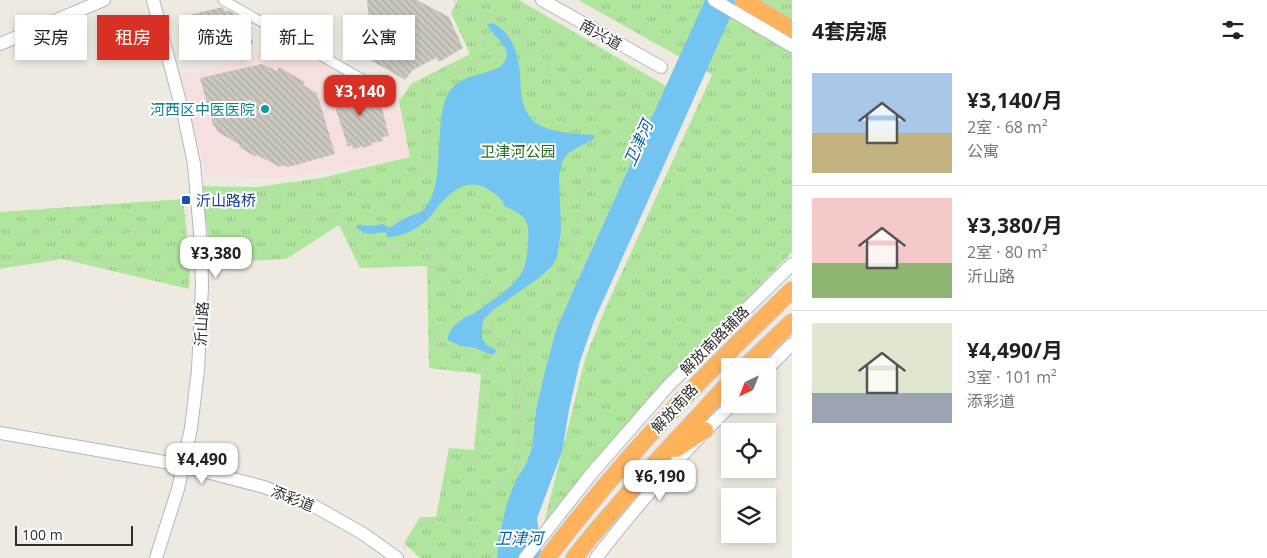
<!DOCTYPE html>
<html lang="zh">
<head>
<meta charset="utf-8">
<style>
	body { margin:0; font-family:"Open Sans","Noto Sans SC",sans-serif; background:#f2f2f2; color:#222; height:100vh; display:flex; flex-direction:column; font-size:19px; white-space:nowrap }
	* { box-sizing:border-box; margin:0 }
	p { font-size:16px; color:#767676 }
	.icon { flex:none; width:28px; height:28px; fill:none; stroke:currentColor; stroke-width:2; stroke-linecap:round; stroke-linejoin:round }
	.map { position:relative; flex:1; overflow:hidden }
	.panel { display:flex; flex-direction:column; background:#fff; width:475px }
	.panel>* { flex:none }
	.top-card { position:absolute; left:15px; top:15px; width:475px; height:45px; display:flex; gap:10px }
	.needle { width:32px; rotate:223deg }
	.controls { position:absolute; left:721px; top:358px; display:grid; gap:10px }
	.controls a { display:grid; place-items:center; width:55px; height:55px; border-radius:0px; background:#fff; box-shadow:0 2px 8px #0003; font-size:25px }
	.scale { position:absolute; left:15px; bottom:12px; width:118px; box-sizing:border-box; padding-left:5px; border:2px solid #2e2e2e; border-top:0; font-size:14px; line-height:18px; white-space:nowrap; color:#2e2e2e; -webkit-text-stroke:4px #fff; paint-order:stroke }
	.price { position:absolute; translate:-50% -42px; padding:0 11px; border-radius:10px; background:#fff; color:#222; font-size:16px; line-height:32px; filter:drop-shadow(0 1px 2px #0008) }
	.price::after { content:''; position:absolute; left:50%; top:30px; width:15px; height:11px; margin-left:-8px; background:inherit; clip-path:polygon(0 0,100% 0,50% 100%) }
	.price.selected { background:#d93025; color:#fff }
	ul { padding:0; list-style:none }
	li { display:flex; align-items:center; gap:15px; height:125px; padding:0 20px }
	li+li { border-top:1px solid #e0e0e0 }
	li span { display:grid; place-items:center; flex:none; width:140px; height:100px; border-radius:0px; color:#555 }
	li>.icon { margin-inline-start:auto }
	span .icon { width:60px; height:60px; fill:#fffc; stroke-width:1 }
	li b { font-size:21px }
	h2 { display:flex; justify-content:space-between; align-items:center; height:60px; padding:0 20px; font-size:21px }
	.chip { padding:0 18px; border-radius:0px; background:#fff; box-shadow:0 2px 8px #0003; font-size:18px; line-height:45px }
	.chip.selected { background:#d93025; color:#fff }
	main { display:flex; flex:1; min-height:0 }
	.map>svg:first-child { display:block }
	.medical { fill:#f5e0df }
	.grass { fill:url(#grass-tufts) }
	.water { fill:#74c4f1 }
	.building { fill:url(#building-back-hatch) }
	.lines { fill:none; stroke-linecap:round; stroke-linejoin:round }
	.street-casing { stroke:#b4b5c1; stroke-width:11 }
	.secondary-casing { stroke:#b4b5c1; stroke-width:14 }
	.highway-casing { stroke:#c9c9c9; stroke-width:18 }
	.path { stroke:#c9c9c9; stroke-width:1; stroke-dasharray:4 2.5; stroke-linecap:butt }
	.street { stroke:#fff; stroke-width:9 }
	.secondary { stroke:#fff; stroke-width:12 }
	.highway { stroke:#ffb25c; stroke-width:16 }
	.culture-dot { fill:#0f9aa8; stroke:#fff; stroke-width:2 }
	.transit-dot { fill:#1a4fb4; stroke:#fff; stroke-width:2 }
	.labels { text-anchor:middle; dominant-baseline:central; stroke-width:4; stroke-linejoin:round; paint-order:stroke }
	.street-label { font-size:15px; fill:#2e2e2e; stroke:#fff }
	.culture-label { font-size:15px; fill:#0d838f; stroke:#fff; text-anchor:end }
	.park-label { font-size:15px; fill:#246e1a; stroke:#fff }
	.transit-label { font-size:15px; fill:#164399; stroke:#fff; text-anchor:start }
	.water-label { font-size:16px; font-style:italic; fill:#0c61a4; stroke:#fff }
</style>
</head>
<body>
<main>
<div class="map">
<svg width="792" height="558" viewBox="0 0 792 558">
	<defs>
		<pattern id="grass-tufts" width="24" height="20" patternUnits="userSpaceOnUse" patternTransform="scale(1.25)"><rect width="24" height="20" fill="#afe59d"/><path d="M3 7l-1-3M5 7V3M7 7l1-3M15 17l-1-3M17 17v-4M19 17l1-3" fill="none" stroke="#97c588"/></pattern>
		<pattern id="building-back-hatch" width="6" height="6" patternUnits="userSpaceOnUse" patternTransform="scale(1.25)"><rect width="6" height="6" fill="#cbc8bf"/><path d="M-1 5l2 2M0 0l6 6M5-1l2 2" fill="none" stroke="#afaca4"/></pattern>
	</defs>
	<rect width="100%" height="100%" fill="#efeae1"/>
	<!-- medical -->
	<path class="medical" d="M276 36 386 96 389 90 394 93 410 157 319 172 274 178 207 176 180 76 255 56Z"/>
	<!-- grass -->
	<path class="grass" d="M458 0H519L666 86 572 293 556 330 545 371 536 409 532 448 498 541 497 558H420L404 543 420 517H436L449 448 474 450 481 374 429 368 427 266 360 268 339 225 286 259 212 263 201 186 257 187 321 178 410 157 399 101 411 84 470 54 451 13Z
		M578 0H792V252L639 411 544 523 586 356 606 307 712 75Z
		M183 199 190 264 189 289 62 259 0 269V212Z"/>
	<!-- water -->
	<path class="water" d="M705 0H738L594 321 580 361 569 410 562 452 537 518 542 558H497L498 541 507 503 515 482 526 464 532 448 536 409 545 371 556 330 572 293Z
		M493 23C512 33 519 54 520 75 521 89 520 100 527 112 529 116 531 119 534 122 551 133 574 134 594 135L595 138 568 153 562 162 559 175 561 231 557 257 552 266 539 278 493 310 484 319 482 326V339L488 346 495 349 496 352 492 355 475 348 461 346 448 340C447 330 460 320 469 315 471 314 474 314 476 312 489 302 515 287 522 272 526 266 528 250 528 242 530 218 524 215 504 206L503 201C496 195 487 186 477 185 460 182 446 197 436 209 433 213 430 218 426 221 416 230 401 237 387 237L386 232C373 233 369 237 357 228V225L374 226 383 224 389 228C395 225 400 220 406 218 413 214 421 214 426 207 449 177 429 107 455 85 467 75 485 74 499 68 519 49 495 41 487 24Z"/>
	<!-- building -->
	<path class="building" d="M367 0H417L449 17 463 48 439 62 436 58 413 70 405 80 369 59 375 48 372 21 369 22Z
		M223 7 225 11H229L247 21 253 44 232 49 231 46 215 50 216 54 196 60 183 17 185 16Z
		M262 64 277 71 279 67 305 82 303 85 317 93 335 154 288 167 284 165 280 167 257 155 256 157 239 147 240 145 218 132 215 127 213 125 200 78Z
		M353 85 380 100 389 136 382 137 383 141 372 143V145L363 148V146L353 149 352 145 348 147 331 94 346 90V86Z"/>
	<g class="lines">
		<!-- street casing -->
		<g class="street-casing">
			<path id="street" d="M223 0 385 92"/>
		</g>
		<!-- secondary casing -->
		<g class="secondary-casing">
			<path id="secondary" d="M153 0 185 121 194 164 201 244 202 286 198 370 191 428 178 489 156 558
				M542 0 661 67
				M714 0 792 46
				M0 44 104 0
				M768 368 792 344
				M0 433 176 464 264 487 314 506 362 533 397 558
				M525 558 592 473 669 385 792 264
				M596 558C638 504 683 452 732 404"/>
		</g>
		<!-- highway casing -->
		<g class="highway-casing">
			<path id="highway" d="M743 0 792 29
				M746 366 792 322
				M676 449 705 430
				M547 558C576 521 605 484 637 449 686 393 739 342 792 290
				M574 558 594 533 655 463 730 382"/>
		</g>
		<!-- path -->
		<path class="path" d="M480 21 499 17 546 60
			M207 196 274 197 327 180 356 189 399 209 411 193
			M0 238 84 223 132 233 188 215
			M432 243 484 278 488 284 493 340 511 338 509 349 519 421
			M424 246 456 309 439 331 438 344 484 365 492 394 483 443 478 460 447 461
			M211 247 258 258 262 257 286 224 318 214 387 249 430 245 440 231 412 193 426 166V92L429 87 476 64 484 58 486 49 480 21 454 2 455 0
			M0 261 33 256 91 257 163 273 192 266
			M404 549 422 523 462 513
			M474 558 462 513 516 474 520 414 527 375 528 345C525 338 518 339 511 338L517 329 560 296 564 291 572 254 582 189 589 173 608 148 636 109 637 103 634 99 591 109 583 107 575 103 557 89 551 81 547 61 562 24"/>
		<!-- street -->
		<use href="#street" class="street"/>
		<!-- secondary -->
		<use href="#secondary" class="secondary"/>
		<!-- highway -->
		<use href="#highway" class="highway"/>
	</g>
	<!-- markers -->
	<circle class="culture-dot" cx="265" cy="109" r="5"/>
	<rect class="transit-dot" x="181" y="195" width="10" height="10" rx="2.5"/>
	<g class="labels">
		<!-- street labels -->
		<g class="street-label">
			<text transform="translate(601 34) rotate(29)">南兴道</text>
			<text transform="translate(201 324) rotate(-87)">沂山路</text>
			<text transform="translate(714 340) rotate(-45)">解放南路辅路</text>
			<text transform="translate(674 408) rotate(-47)">解放南路</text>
			<text transform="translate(293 498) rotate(22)">添彩道</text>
		</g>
		<!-- culture labels -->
		<g class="culture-label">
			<text x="255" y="109">河西区中医医院</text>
		</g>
		<!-- park labels -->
		<g class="park-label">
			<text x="518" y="151">卫津河公园</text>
		</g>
		<!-- transit labels -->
		<g class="transit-label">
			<text x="196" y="200">沂山路桥</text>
		</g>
		<!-- water labels -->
		<g class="water-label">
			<text transform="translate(638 143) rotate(-66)">卫津河</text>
			<text x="519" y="538">卫津河</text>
		</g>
	</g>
</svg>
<div class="controls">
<a><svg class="needle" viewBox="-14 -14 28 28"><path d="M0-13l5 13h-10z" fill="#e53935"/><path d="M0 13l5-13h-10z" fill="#767676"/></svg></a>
<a><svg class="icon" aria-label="locate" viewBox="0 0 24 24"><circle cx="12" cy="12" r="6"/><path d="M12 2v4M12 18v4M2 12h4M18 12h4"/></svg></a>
<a><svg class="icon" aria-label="layers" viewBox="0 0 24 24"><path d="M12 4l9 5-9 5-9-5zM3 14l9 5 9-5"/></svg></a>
</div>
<div class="scale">100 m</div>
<b class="price selected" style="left:360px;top:117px">¥3,140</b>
<b class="price" style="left:216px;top:279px">¥3,380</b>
<b class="price" style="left:202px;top:485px">¥4,490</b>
<b class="price" style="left:660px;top:502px">¥6,190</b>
<div class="top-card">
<a class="chip">买房</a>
<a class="chip selected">租房</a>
<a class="chip">筛选</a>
<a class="chip">新上</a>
<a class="chip">公寓</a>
</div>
</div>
<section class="panel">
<h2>4套房源<svg class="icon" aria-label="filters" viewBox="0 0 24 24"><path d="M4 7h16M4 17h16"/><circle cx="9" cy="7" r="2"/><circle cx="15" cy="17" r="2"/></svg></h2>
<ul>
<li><span style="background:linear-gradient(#a9c7e8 60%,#c2b280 0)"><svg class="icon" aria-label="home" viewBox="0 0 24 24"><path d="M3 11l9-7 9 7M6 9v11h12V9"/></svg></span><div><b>¥3,140/月</b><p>2室 · 68 m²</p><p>公寓</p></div></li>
<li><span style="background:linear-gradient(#f6c9c9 65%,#8fb573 0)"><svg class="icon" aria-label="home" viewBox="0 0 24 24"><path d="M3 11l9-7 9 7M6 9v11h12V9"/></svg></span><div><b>¥3,380/月</b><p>2室 · 80 m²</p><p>沂山路</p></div></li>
<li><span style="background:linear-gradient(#dfe7d0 70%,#9aa5b1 0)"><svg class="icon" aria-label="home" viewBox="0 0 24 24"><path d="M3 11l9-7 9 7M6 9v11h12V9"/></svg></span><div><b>¥4,490/月</b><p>3室 · 101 m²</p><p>添彩道</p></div></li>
</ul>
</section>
</main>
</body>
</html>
